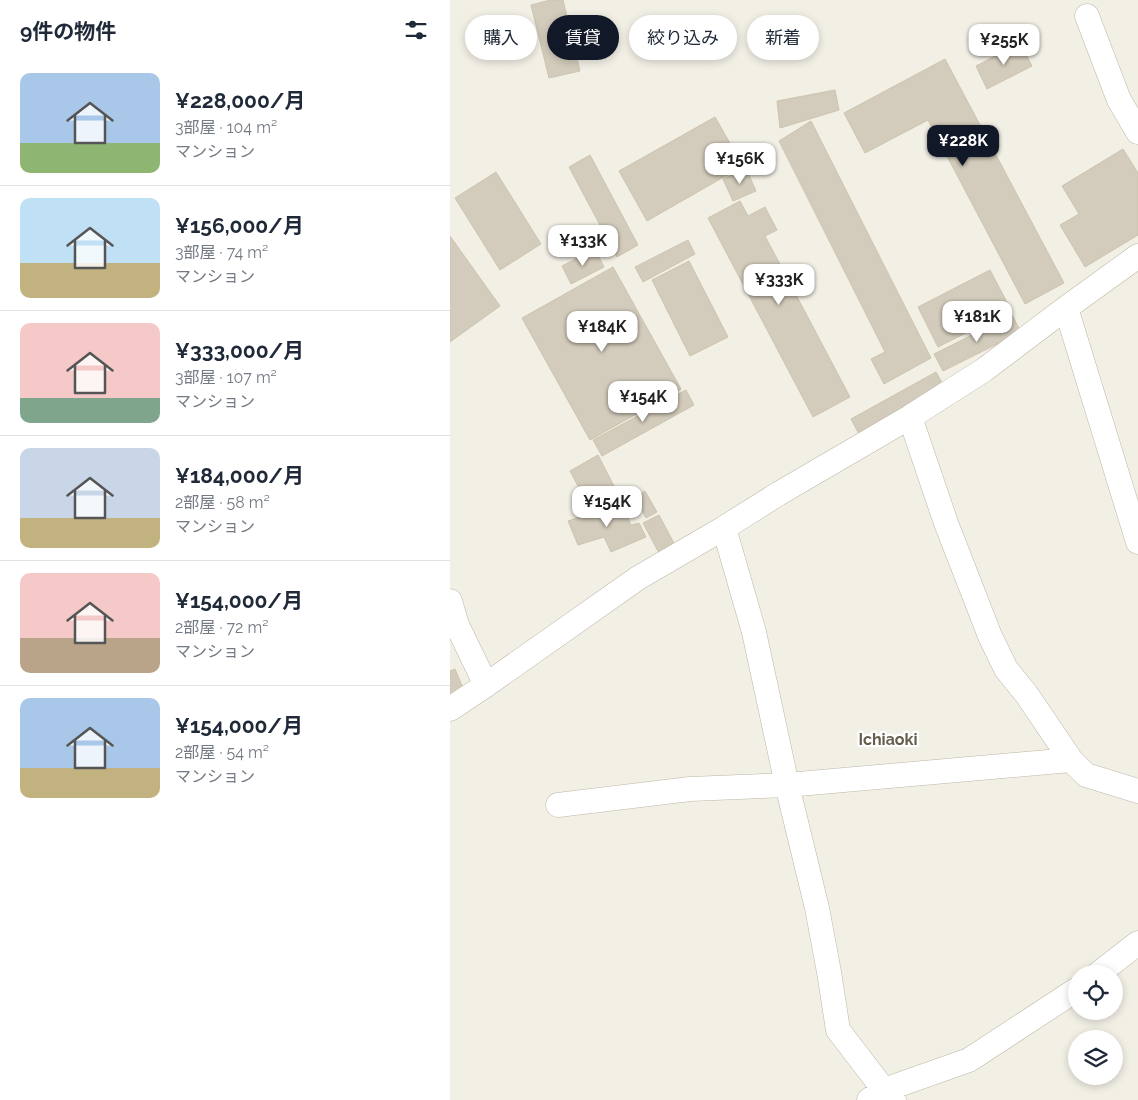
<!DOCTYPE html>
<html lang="ja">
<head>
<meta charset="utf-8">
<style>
	body { margin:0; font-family:Raleway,"Noto Sans JP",sans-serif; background:#f2f2f3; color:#1f2937; height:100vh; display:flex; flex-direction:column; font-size:19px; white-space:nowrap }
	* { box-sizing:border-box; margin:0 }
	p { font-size:16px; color:#747a83 }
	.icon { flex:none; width:28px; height:28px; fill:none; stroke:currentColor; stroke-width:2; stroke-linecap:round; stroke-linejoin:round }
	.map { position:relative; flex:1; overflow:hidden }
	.side { display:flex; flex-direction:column; background:#fff; width:450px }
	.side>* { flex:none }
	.guide { position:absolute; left:15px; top:15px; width:475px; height:45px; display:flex; gap:10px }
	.tools { position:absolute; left:618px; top:965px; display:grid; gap:10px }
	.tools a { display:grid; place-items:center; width:55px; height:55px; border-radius:50%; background:#fff; box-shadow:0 2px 8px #0003; font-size:25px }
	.price { position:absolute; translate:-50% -42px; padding:0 11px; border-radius:10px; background:#fff; color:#222; font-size:16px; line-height:32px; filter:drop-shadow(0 1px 2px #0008) }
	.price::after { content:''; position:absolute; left:50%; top:30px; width:15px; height:11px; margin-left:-8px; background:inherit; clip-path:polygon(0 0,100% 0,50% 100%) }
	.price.current { background:#111827; color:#fff }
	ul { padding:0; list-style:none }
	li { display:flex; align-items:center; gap:15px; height:125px; padding:0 20px }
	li+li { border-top:1px solid #e0e1e3 }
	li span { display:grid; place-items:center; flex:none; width:140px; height:100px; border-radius:10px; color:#555 }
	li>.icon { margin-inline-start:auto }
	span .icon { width:60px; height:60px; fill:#fffc; stroke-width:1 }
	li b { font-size:21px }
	h2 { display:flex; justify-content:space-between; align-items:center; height:60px; padding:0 20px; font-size:21px }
	.chip { padding:0 18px; border-radius:22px; background:#fff; box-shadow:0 2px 8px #0003; font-size:18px; line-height:45px }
	.chip.current { background:#111827; color:#fff }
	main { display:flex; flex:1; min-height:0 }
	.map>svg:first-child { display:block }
	.building { fill:#d3cbbb; stroke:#cdc4ae }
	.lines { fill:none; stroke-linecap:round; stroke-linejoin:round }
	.minor-casing { stroke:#bdb7a8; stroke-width:25 }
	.minor { stroke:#fff; stroke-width:24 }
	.labels { text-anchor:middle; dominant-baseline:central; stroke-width:4.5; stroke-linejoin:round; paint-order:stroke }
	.quarter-label { font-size:16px; font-weight:bold; fill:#665e4c; stroke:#fff }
</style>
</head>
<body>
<main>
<section class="side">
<h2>9件の物件<svg class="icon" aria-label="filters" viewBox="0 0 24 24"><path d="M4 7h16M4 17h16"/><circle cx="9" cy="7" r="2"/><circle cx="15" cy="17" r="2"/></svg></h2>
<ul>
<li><span style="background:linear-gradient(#a9c7e8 70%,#8fb573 0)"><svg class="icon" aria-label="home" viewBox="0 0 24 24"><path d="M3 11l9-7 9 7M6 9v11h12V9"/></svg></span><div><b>¥228,000/月</b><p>3部屋 · 104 m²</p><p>マンション</p></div></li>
<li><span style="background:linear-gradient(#bfe0f5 65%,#c2b280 0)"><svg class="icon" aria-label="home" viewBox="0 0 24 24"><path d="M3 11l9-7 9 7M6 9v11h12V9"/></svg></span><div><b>¥156,000/月</b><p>3部屋 · 74 m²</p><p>マンション</p></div></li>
<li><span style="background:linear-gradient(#f6c9c9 75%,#7fa58c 0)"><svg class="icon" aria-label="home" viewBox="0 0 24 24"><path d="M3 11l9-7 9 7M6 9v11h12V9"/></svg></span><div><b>¥333,000/月</b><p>3部屋 · 107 m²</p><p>マンション</p></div></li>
<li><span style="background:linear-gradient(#c9d6e8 70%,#c2b280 0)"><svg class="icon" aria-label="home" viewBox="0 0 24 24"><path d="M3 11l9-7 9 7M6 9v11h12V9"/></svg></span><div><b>¥184,000/月</b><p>2部屋 · 58 m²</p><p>マンション</p></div></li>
<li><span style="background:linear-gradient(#f6c9c9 65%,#b9a48a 0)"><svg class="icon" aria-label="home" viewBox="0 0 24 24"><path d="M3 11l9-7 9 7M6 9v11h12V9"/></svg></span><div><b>¥154,000/月</b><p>2部屋 · 72 m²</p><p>マンション</p></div></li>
<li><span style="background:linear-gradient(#a9c7e8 70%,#c2b280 0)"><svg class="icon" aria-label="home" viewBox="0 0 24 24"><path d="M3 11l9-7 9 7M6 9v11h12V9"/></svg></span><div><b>¥154,000/月</b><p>2部屋 · 54 m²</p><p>マンション</p></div></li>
</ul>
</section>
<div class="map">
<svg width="688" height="1100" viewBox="0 0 688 1100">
	<rect width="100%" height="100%" fill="#f2efe5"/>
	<!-- building -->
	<path class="building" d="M100 0H113L130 71 99 78 81 5Z
		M570 43 582 66 537 89 526 66Z
		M495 59 614 283 575 304 478 120 415 153 394 113Z
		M385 90 389 110 330 128 327 101Z
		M265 117 293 166 197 221 169 171Z
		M361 121 481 358 434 384 421 359 435 352 329 141Z
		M673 149 688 173V235L635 267 610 225 629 214 612 186Z
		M140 155 188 245 167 257 119 167Z
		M296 168 306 191 283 201 273 179Z
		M46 172 91 244 50 270 5 198Z
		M290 201 298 216 315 207 327 230 315 236 400 397 363 417 258 218Z
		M0 236 50 306 0 342Z
		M238 240 245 254 193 282 185 267Z
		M145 249 154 267 121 284 112 266Z
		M239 261 278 337 240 356 202 280Z
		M163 267 231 389 140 440 72 318Z
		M540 270 561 310 488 347 468 307Z
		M562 315 571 332 493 371 484 354Z
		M486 372 495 388 410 436 401 419Z
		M236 390 244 405 152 456 143 440Z
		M148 455 169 496 141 511 120 471Z
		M195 491 207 512 196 518 184 498Z
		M172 503 181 525 189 523 196 537 161 552 154 537 128 545 118 521Z
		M209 515 226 547 210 555 193 523Z
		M5 669 13 688 0 694V671Z"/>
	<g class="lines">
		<!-- minor casing -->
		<g class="minor-casing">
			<path id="minor" d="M637 16 669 100 688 132
				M616 308 688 542
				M460 417 496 523 540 636 556 669 577 695 621 760
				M274 528 304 632 337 785 367 908 379 972 388 1030 434 1090 444 1100
				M0 601 7 625 20 652 36 685
				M0 709 36 685 188 578 274 528 328 494 460 417 534 370 616 308 688 256
				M108 805 240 789 337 785 621 760 636 775 688 791
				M648 974 688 943
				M419 1100 434 1090 519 1060 626 990"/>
		</g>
		<!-- minor -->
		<use href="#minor" class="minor"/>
	</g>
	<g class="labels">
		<!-- quarter labels -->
		<g class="quarter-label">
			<text x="438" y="739">Ichiaoki</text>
		</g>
	</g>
</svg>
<div class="tools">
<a><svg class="icon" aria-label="locate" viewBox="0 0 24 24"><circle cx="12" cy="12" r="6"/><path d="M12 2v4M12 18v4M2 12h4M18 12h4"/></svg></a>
<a><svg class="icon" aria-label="layers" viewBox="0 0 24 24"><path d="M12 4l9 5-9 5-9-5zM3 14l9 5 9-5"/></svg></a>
</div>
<b class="price" style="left:554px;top:66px">¥255K</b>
<b class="price current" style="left:513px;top:167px">¥228K</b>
<b class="price" style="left:290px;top:185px">¥156K</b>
<b class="price" style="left:133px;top:267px">¥133K</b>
<b class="price" style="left:329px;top:306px">¥333K</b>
<b class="price" style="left:527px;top:343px">¥181K</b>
<b class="price" style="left:152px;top:353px">¥184K</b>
<b class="price" style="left:193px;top:423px">¥154K</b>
<b class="price" style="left:157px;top:528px">¥154K</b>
<div class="guide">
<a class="chip">購入</a>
<a class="chip current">賃貸</a>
<a class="chip">絞り込み</a>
<a class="chip">新着</a>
</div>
</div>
</main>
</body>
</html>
